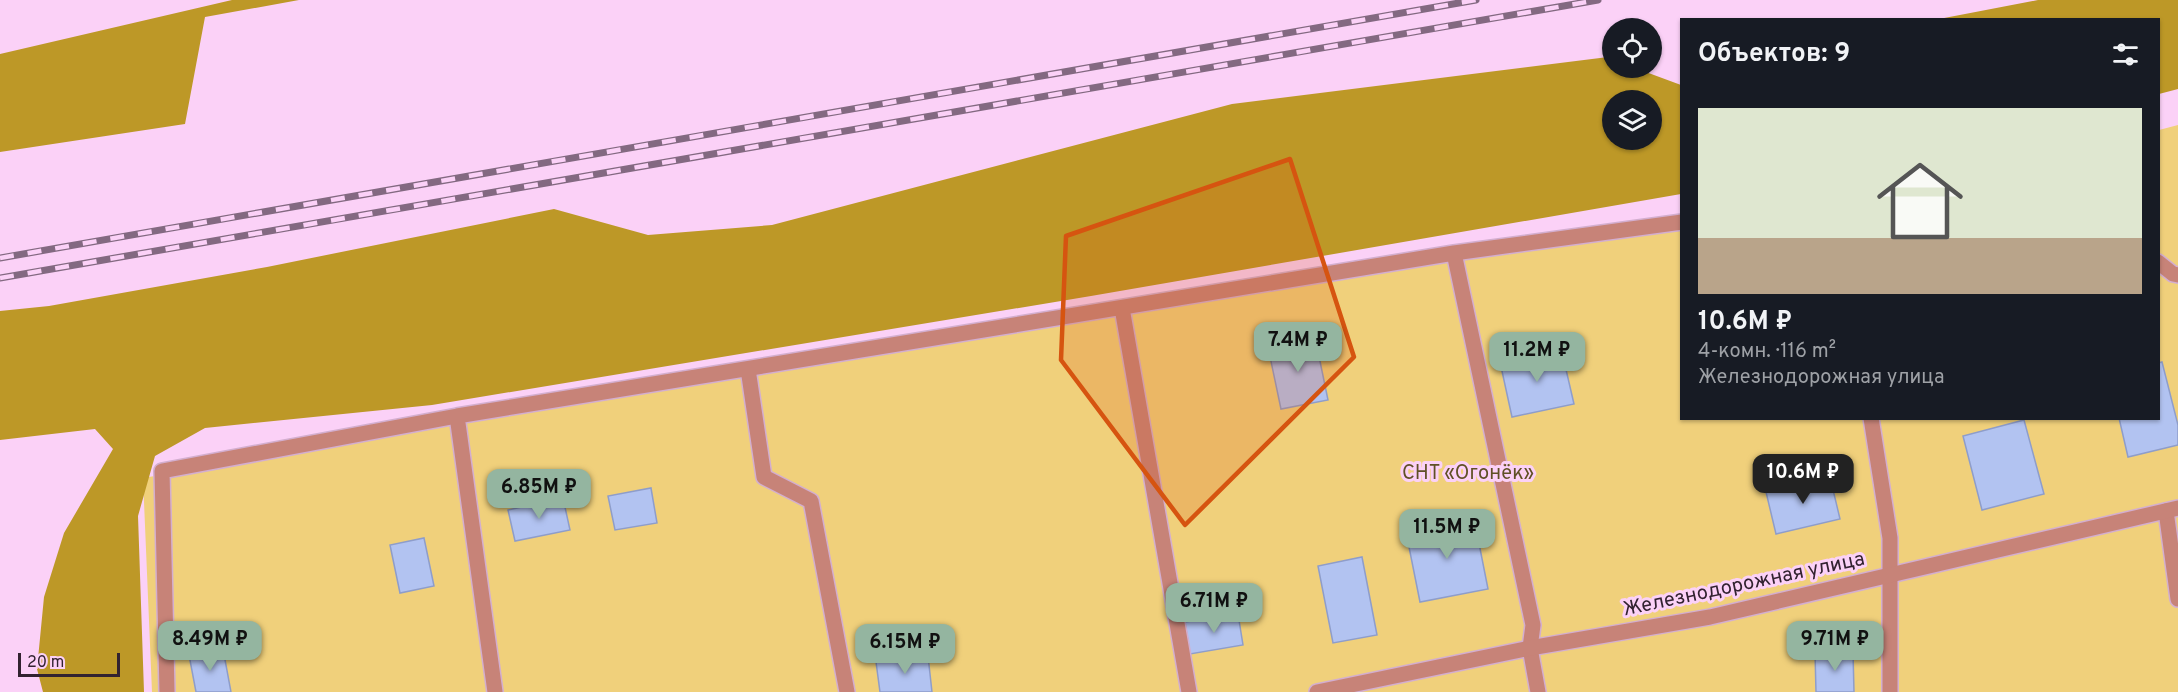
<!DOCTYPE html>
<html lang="ru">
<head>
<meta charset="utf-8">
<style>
	body { margin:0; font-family:Overpass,sans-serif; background:#242831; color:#f1f3f6; height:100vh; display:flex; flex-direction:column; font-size:22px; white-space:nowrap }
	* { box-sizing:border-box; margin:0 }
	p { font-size:20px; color:#9ea1a6 }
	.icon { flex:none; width:33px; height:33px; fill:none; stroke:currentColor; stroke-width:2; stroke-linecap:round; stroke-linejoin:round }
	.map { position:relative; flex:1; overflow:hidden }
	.drawer { position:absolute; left:1680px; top:18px; width:480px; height:402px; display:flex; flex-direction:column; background:#171b24; border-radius:0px; box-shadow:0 2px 4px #0004 }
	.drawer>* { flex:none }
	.fabs { position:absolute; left:1602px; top:18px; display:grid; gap:12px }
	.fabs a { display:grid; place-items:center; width:60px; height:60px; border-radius:50%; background:#171b24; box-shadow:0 2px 4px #0004; font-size:30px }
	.scale { position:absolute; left:18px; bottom:15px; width:102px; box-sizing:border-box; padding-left:6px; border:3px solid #322230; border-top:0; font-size:16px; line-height:21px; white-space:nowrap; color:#322230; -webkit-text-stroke:4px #fbd1f7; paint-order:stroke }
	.price { position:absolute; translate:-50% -51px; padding:0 14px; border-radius:12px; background:#94b5a0; color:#111; font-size:20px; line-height:39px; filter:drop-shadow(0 2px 3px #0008) }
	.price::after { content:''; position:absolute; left:50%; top:36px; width:18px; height:14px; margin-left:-9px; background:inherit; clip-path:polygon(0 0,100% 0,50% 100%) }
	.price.selected { background:#222; color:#fff }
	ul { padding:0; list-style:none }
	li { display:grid; align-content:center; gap:12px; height:318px; padding:0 18px }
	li+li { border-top:2px solid #363941 }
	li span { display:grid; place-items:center; height:186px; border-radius:0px; color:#555 }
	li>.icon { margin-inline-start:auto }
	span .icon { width:108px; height:108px; fill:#fffc; stroke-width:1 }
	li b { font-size:26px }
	h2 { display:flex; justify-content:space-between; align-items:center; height:72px; padding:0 18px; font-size:26px }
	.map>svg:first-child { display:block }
	.green { fill:#f0d07b }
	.forest { fill:#bd9827; fill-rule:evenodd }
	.building { fill:#b2c3f1; stroke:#8e9dca; stroke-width:1.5 }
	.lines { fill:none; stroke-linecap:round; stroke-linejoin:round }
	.lane-casing { stroke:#d3aecf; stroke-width:18 }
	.street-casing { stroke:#d3aecf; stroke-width:18 }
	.lane { stroke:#c78378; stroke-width:15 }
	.street { stroke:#c78378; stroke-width:15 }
	.rail-casing { stroke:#836981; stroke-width:7 }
	.rail { stroke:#fbd1f7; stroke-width:4.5; stroke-dasharray:14; stroke-linecap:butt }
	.marked { fill:#d65410; fill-opacity:0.2; stroke:#d65410; stroke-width:4.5; stroke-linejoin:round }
	.labels { text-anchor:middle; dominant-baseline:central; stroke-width:6; stroke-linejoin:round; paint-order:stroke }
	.park-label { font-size:20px; fill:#605025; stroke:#fbd1f7 }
	.street-label { font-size:20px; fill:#322230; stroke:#fbd1f7 }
</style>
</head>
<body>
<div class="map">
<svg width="2178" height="692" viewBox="0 0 2178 692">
	<rect width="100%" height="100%" fill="#fbd1f7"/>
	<!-- green -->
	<path class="green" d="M2178 125V692H152L143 478 1681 217 1682 418H2158L2159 130Z"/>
	<!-- forest -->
	<path class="forest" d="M232 0H299L205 17 185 124 0 152V54Z
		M2038 0H2178V89L2159 94 2158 20 1939 19Z
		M1608 57 1612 59V68H1635L1681 85V194L1091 296 432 405 205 428 155 456 138 516 144 692H43L37 669 44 597 64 533 113 449 95 429 0 440V311L49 306 267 267 554 209 648 235 772 225 1232 104ZM1652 100V140H1612V100Z"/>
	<!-- building -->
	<path class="building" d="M1315 337 1328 400 1281 409 1268 347Z
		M1561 348 1574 404 1512 417 1500 362Z
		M2162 362 2178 425V445L2128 457 2119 418H2158V363Z
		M2024 420 2044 494 1982 510 1963 436Z
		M1830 477 1840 519 1776 534 1766 492Z
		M651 488 657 523 615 530 608 496Z
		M563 498 570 530 515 541 508 510Z
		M1474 518 1488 589 1420 602 1406 532Z
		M424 538 434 586 400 593 390 545Z
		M1362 557 1377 635 1333 643 1318 566Z
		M1238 614 1243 645 1190 654 1185 622Z
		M223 649 231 692H196L189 655Z
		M1853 652 1854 692H1816L1815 653Z
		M928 656 932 692H880L876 662Z"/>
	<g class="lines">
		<!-- lane casing -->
		<g class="lane-casing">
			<path id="lane" d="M1454 253 1533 625 1530 648 1538 692
				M2158 262 2173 274 2178 275
				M1122 308 1189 692
				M748 369 764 477 811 501 847 692
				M457 416 495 692
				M1871 418 1890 538V692
				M2166 511 2178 599
				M167 692 162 471 457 416 1454 253 1682 222"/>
		</g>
		<!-- street casing -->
		<g class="street-casing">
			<path id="street" d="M1317 692 1530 648 1710 617 2178 508"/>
		</g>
		<!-- lane -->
		<use href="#lane" class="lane"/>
		<!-- street -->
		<use href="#street" class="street"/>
		<!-- rail casing -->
		<g class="rail-casing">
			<path id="rail" d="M0 258 1476 0
				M0 278 1598 0"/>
		</g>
		<!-- rail -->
		<use href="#rail" class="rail"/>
	</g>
	<!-- marked area -->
	<path class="marked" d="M1290 159 1354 357 1185 525 1061 360 1066 236Z"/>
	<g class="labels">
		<!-- park labels -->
		<g class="park-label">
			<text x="1468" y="474">СНТ «Огонёк»</text>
		</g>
		<!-- street labels -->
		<g class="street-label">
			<text transform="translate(1744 585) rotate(-12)">Железнодорожная улица</text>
		</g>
	</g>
</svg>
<div class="fabs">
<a><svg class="icon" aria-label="locate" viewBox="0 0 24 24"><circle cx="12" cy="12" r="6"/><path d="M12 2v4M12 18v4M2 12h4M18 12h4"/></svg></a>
<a><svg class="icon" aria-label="layers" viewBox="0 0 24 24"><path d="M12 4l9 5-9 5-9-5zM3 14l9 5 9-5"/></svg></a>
</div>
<div class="scale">20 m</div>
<b class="price" style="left:1298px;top:373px">7.4M ₽</b>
<b class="price" style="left:1537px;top:383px">11.2M ₽</b>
<b class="price selected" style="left:1803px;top:505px">10.6M ₽</b>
<b class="price" style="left:539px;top:520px">6.85M ₽</b>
<b class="price" style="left:1447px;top:560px">11.5M ₽</b>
<b class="price" style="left:1214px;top:634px">6.71M ₽</b>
<b class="price" style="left:210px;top:672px">8.49M ₽</b>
<b class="price" style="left:1835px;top:672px">9.71M ₽</b>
<b class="price" style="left:905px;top:675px">6.15M ₽</b>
<section class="drawer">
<h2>Объектов: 9<svg class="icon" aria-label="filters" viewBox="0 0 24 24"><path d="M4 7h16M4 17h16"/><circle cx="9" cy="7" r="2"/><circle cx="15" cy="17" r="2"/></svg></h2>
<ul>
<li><span style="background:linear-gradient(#dfe7d0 70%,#b9a48a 0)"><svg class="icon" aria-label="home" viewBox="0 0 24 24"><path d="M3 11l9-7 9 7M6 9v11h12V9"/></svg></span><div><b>10.6M ₽</b><p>4-комн. · 116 m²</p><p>Железнодорожная улица</p></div></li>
</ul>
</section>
</div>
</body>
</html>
